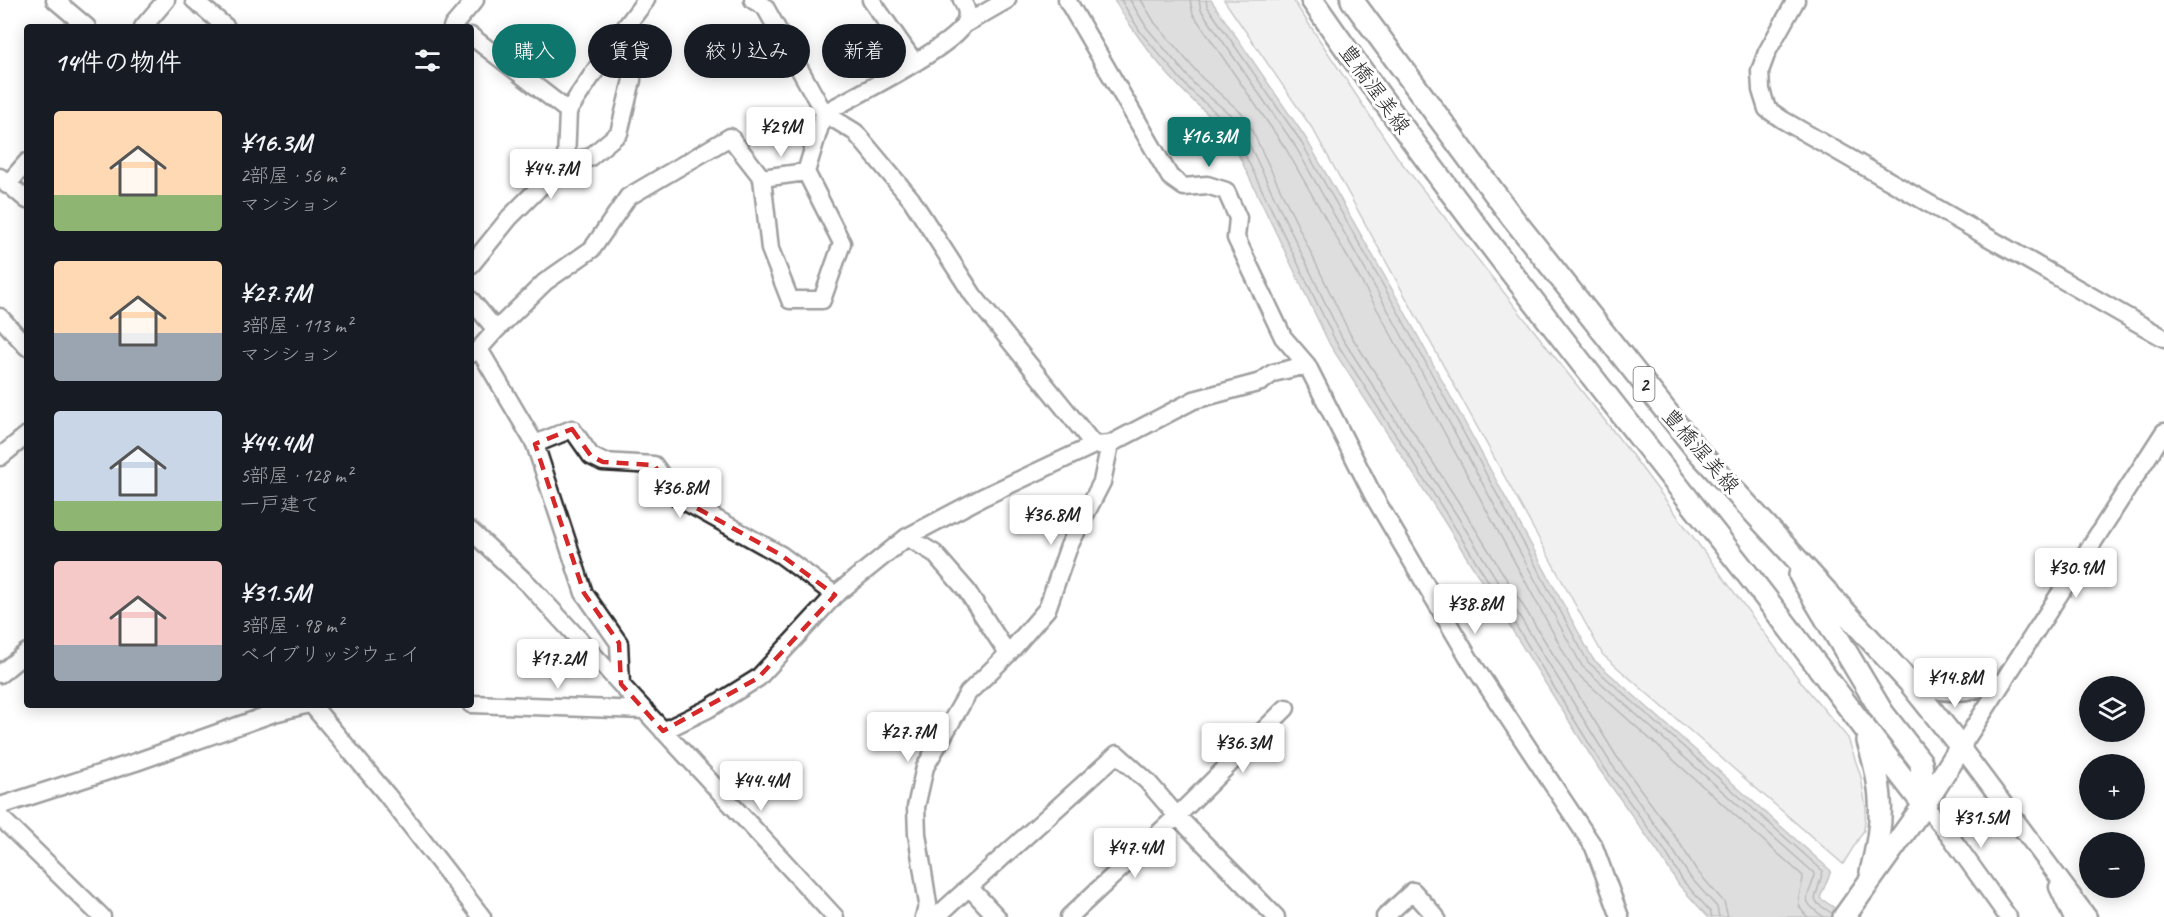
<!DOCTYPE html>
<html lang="ja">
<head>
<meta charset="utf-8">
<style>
	body { margin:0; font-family:Caveat,"Klee One",sans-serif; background:#242831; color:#f1f3f6; height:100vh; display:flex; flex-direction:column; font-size:22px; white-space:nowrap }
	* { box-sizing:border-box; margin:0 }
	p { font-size:20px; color:#9ea1a6 }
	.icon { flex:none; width:33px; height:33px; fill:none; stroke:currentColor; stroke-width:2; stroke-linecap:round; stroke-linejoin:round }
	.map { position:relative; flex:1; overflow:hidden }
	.drawer { position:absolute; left:24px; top:24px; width:450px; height:684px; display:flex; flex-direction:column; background:#171b24; border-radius:6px; box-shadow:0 3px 15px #0003 }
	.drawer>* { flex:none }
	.banner { position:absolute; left:492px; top:24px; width:570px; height:54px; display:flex; gap:12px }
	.tools { position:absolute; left:2079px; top:676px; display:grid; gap:12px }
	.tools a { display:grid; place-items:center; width:66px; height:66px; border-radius:50%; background:#171b24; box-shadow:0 3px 15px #0003; font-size:30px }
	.price { position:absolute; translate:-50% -51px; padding:0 14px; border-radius:6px; background:#fff; color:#222; font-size:20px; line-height:39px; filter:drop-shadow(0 2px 3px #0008) }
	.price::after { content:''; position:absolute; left:50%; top:36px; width:18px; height:14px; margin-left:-9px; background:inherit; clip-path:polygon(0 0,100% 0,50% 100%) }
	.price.active { background:#0f766e; color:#fff }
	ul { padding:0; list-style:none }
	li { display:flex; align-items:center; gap:18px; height:150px; padding:0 30px }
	li span { display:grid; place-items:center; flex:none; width:168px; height:120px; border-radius:6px; color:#555 }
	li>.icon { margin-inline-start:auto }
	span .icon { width:72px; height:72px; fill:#fffc; stroke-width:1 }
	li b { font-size:26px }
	h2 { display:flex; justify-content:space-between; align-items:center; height:72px; padding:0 30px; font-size:26px }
	.pill { padding:0 21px; border-radius:27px; background:#171b24; box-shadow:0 3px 15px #0003; font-size:21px; line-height:54px }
	.pill.active { background:#0f766e; color:#fff }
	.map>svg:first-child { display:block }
	.green { fill:#e0e0e0; stroke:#868686; stroke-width:1.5 }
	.water { fill:#b6b6b6; stroke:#7e7e7e; stroke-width:1.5 }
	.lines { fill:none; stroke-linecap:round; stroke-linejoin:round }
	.shore { stroke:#636363; stroke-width:1.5 }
	.minor-casing { stroke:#2b2b2b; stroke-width:21 }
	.major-casing { stroke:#2b2b2b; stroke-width:26 }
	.minor { stroke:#fff; stroke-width:16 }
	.major { stroke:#fff; stroke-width:21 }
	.marked { fill:none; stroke:#d62828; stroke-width:4.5; stroke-dasharray:12 8; stroke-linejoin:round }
	.labels { text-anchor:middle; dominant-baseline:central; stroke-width:6; stroke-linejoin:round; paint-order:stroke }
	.shield { fill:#fff; stroke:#6b6b6b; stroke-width:1.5 }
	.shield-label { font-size:20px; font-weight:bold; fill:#2b2b2b }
	.street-label { font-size:21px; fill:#2b2b2b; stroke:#fff }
</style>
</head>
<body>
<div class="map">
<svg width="2164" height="917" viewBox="0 0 2164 917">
	<rect width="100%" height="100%" fill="#fff"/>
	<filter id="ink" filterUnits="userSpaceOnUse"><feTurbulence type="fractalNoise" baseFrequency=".0167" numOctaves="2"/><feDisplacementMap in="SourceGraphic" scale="12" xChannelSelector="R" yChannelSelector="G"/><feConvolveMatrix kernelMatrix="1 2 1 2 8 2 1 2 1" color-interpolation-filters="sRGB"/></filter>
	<g filter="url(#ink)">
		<!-- green -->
		<path class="green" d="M1224 0H1293L1398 158 1632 455 1801 682 1848 738 1861 777 1866 808 1864 830 1843 864 1603 655 1314 131Z"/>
		<!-- water -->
		<path class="water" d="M1114 0H1211L1305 137 1401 305 1593 659 1831 871 1820 898 1848 917H1708L1679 885 1660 855 1599 769 1444 521 1330 345 1226 129C1180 94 1144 49 1114 0Z"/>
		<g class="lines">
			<!-- shore -->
			<path class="shore" d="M1121 0 1141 33 1190 90 1231 126 1336 342 1449 518 1603 766 1665 851 1683 881 1710 911 1712 917
				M1130 0 1147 28 1195 85 1238 121 1342 338 1456 514 1610 762 1671 847 1690 877 1717 907 1719 917
				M1141 0 1155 23 1202 78 1245 116 1350 334 1463 509 1617 757 1679 842 1697 871 1724 902 1728 917
				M1190 0 1193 14 1286 149 1381 316 1574 671 1803 876C1803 893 1790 901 1808 917
				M1199 0 1201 10 1294 144 1389 312 1582 666 1814 873C1813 897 1794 897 1824 917
				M1206 0 1207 6 1300 140 1396 308 1588 662 1823 871 1815 899 1818 904 1833 914"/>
			<!-- minor casing -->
			<g class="minor-casing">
				<path id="minor" d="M55 0 87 27
					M194 0 226 27
					M753 0 765 7 824 113 855 132 911 199 973 295 1094 445
					M871 0 915 63
					M1067 0 1170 177 1184 187 1207 185 1226 191 1238 218 1236 238 1283 337 1307 365 1373 495 1470 660 1594 847 1620 917
					M1796 0 1767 52 1760 71 1761 90 1767 109 1783 120 2164 338
					M965 24 1007 0
					M143 27 166 0
					M452 27 475 0
					M471 36 568 111
					M566 161 589 158 619 133 632 80 634 45 618 37
					M0 177 27 200
					M762 178 806 172
					M7 185 27 162
					M471 265 510 217 566 161 568 111 618 37 646 0
					M471 300 496 330 479 349 471 354
					M0 317 27 347
					M496 330 545 282 592 249 628 197 730 137 762 178 770 249 790 300H822L842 243 806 172 824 113C851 98 956 46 965 22 969 13 966 8 962 0
					M479 349 535 444 584 593 619 643 621 684
					M535 444 572 429 591 456 603 462 654 465 677 497 781 555 835 595
					M0 457 27 435
					M471 531 530 586 835 917
					M907 537 934 553 967 591 1008 654
					M0 674 27 652
					M1910 682C1945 697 1967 694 2002 682
					M471 704 645 710
					M312 705 387 795 482 917
					M663 731 708 709 758 678 835 595 907 537 983 497 1094 445 1110 444 1194 400 1261 382 1273 373 1307 365
					M1924 805 1948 833 2008 917
					M0 806 136 762 274 713 305 705
					M0 817 102 917
					M969 887 997 917
					M2058 887 2072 917
					M924 917 928 904 917 834 916 807 925 767 968 693 1008 654 1047 609 1069 546 1102 482 1110 444
					M936 917 1117 754 1147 781 1177 816 1276 917
					M1069 917 1177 816 1286 708
					M1385 917 1413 891 1436 917
					M2088 917 1961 747 2164 432"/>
			</g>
			<!-- major casing -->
			<g class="major-casing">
				<path id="major" d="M1312 0C1449 198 1599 386 1748 575 1807 651 1864 729 1924 805
					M1352 0 1512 217 1696 449 1909 682 1961 747 1924 805 1844 917
					M1800 575 1882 712 1921 762 1924 805
					M1868 741C1884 791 1884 821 1871 872"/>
			</g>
			<!-- minor -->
			<use href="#minor" class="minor"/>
			<!-- major -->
			<use href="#major" class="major"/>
		</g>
	</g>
	<!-- marked area -->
	<path d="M0 0H2164V917H0ZM572 429 591 456 603 462 654 465 677 497 781 555 835 595 758 678 663 731 621 684 619 643 584 593 535 444Z" fill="#fff" fill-opacity=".55" fill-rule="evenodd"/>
	<path class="marked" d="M572 429 591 456 603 462 654 465 677 497 781 555 835 595 758 678 663 731 621 684 619 643 584 593 535 444Z"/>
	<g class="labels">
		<!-- shield labels -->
		<rect class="shield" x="1633.5" y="367" width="21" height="34" rx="4.5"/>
		<g class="shield-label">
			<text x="1644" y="384">2</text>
		</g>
		<!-- street labels -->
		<g class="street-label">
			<text transform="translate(1375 89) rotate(54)">豊橋渥美線</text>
			<text transform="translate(1701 451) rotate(49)">豊橋渥美線</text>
		</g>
	</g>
</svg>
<div class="tools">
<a><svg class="icon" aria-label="layers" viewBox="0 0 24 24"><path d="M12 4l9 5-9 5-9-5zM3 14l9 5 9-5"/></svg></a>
<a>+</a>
<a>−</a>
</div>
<b class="price" style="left:781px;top:158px">¥29M</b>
<b class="price active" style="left:1209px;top:168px">¥16.3M</b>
<b class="price" style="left:551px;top:200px">¥44.7M</b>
<b class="price" style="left:680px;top:519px">¥36.8M</b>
<b class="price" style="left:1051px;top:546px">¥36.8M</b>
<b class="price" style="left:2076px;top:599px">¥30.9M</b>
<b class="price" style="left:1475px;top:635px">¥38.8M</b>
<b class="price" style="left:558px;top:690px">¥17.2M</b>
<b class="price" style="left:1955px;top:709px">¥14.8M</b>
<b class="price" style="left:908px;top:763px">¥27.7M</b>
<b class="price" style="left:1243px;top:774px">¥36.3M</b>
<b class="price" style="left:761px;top:812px">¥44.4M</b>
<b class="price" style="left:1981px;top:849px">¥31.5M</b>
<b class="price" style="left:1135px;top:879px">¥47.4M</b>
<div class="banner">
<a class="pill active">購入</a>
<a class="pill">賃貸</a>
<a class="pill">絞り込み</a>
<a class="pill">新着</a>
</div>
<section class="drawer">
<h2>14件の物件<svg class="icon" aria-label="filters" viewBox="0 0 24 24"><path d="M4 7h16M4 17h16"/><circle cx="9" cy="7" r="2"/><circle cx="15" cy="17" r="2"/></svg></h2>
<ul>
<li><span style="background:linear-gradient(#ffd9b3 70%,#8fb573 0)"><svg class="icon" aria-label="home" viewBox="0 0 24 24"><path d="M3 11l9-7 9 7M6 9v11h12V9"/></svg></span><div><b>¥16.3M</b><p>2部屋 · 56 m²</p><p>マンション</p></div></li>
<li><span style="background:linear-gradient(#ffd9b3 60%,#9aa5b1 0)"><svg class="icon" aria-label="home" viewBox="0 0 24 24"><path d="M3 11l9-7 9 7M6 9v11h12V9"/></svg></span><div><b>¥27.7M</b><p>3部屋 · 113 m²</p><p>マンション</p></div></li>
<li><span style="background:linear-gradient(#c9d6e8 75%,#8fb573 0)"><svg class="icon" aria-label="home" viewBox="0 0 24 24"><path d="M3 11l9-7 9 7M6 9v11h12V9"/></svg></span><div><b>¥44.4M</b><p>5部屋 · 128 m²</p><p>一戸建て</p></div></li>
<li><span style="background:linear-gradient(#f6c9c9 70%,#9aa5b1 0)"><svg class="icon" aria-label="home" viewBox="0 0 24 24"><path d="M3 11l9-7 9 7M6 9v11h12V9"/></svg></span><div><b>¥31.5M</b><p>3部屋 · 98 m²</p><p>ベイブリッジウェイ</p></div></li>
</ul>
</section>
</div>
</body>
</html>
